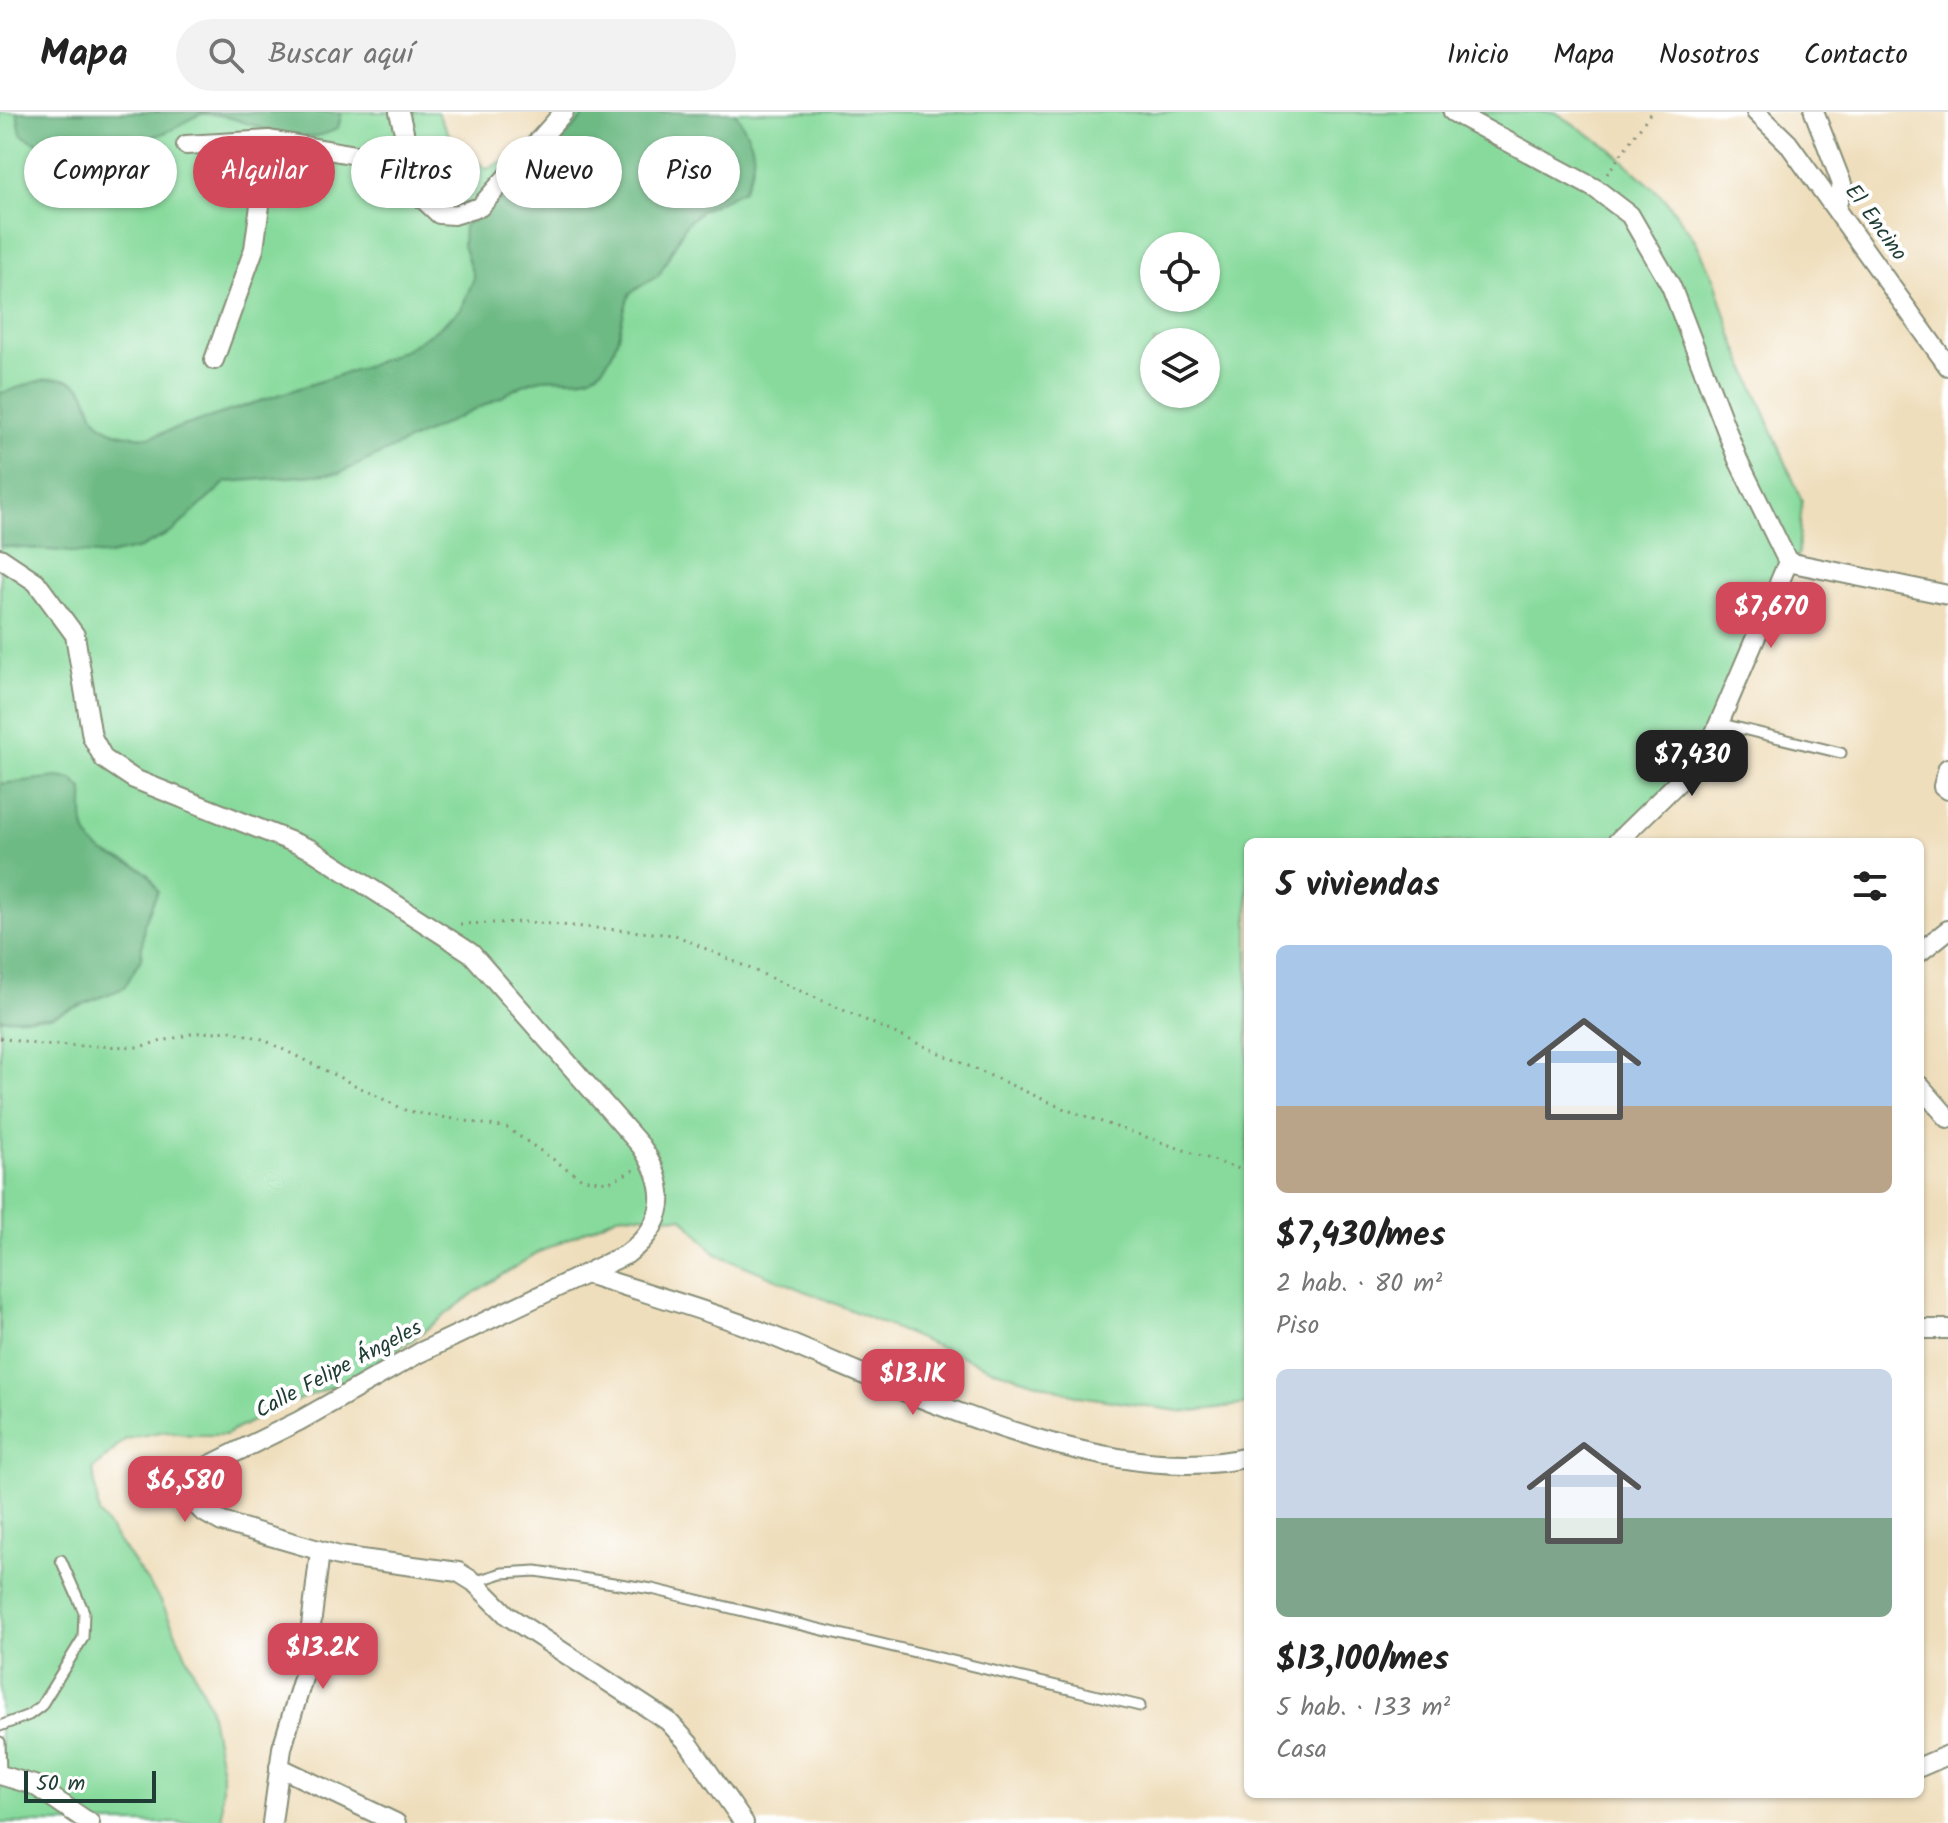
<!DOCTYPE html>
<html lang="es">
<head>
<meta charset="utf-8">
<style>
	body { margin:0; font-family:Kalam,sans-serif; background:#f2f2f2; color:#222; height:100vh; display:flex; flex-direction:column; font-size:30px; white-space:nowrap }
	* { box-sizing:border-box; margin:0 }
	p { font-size:26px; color:#767676 }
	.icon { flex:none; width:44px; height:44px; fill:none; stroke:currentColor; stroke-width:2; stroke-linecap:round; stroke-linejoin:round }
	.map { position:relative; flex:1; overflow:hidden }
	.details { position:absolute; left:1244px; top:726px; width:680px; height:960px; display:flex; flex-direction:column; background:#fff; border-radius:12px; box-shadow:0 2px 6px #0004 }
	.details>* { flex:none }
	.hud { position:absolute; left:24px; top:24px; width:760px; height:72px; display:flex; gap:16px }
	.fabs { position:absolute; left:1140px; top:120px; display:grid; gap:16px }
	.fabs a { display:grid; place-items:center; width:80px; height:80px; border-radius:50%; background:#fff; box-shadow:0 2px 6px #0004; font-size:40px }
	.scale { position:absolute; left:24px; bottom:20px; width:132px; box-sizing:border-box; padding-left:8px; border:4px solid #1f3d34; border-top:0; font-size:22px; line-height:28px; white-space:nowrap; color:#1f3d34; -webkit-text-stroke:6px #fff; paint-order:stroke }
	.price { position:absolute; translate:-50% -68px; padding:0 18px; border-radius:16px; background:#d1495b; color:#fff; font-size:26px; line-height:52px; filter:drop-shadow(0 2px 4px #0008) }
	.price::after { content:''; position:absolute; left:50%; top:48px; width:24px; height:18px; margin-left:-12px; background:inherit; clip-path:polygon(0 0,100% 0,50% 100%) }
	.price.selected { background:#222; color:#fff }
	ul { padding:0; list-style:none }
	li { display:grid; align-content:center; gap:16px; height:424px; padding:0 32px }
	li span { display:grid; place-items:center; height:248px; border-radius:12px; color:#555 }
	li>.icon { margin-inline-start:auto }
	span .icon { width:144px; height:144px; fill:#fffc; stroke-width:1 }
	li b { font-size:34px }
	h2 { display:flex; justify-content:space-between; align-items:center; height:96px; padding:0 32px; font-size:34px }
	.tag { padding:0 28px; border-radius:36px; background:#fff; box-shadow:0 2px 6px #0004; font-size:28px; line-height:72px }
	.tag.selected { background:#d1495b; color:#fff }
	header { display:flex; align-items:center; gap:48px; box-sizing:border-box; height:112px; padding:0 40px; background:#fff; border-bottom:2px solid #e0e0e0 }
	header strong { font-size:38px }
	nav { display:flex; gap:44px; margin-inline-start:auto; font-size:28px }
	.search { width:560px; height:72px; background:#f2f2f2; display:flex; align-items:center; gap:20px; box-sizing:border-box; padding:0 28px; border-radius:44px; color:#767676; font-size:30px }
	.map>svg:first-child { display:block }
	.green { fill:#87da9c; stroke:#538c68; stroke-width:2; fill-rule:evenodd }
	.forest { fill:#6dba84; stroke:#467c5c; stroke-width:2 }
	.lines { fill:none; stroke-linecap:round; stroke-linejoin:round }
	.lane-casing { stroke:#878e78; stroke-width:13 }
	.street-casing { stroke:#878e78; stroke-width:22 }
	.path { stroke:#878e78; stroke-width:3; stroke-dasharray:2 6; stroke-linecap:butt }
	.lane { stroke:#fff; stroke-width:9 }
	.street { stroke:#fff; stroke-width:18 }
	.labels { text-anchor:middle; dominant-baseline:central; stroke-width:8; stroke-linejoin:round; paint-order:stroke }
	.street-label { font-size:22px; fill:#1f3d34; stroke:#fff }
</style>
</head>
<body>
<header>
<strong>Mapa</strong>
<div class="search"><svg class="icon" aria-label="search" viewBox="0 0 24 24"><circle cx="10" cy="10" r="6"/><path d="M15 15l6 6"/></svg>Buscar aquí</div>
<nav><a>Inicio</a><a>Mapa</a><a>Nosotros</a><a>Contacto</a></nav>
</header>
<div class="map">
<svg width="1948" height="1711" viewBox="0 0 1948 1711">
	<rect width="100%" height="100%" fill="#fff"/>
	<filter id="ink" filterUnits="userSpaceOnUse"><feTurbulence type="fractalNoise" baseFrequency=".0125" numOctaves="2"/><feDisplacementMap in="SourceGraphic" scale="16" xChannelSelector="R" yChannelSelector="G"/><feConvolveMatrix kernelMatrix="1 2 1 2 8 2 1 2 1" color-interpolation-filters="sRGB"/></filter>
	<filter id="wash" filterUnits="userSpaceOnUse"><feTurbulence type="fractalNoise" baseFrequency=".006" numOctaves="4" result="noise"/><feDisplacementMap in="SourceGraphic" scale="32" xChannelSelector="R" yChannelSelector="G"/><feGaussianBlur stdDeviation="1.8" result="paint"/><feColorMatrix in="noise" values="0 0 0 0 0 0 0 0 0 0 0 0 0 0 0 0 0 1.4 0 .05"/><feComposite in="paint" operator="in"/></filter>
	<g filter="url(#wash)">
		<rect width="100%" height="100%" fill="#efdebc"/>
		<!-- green -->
		<path class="green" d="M0 0H437L455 33 487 57 528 37 562 0H1555L1611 37 1666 88 1695 128 1715 168 1733 226 1802 389 1798 442 1722 615 1617 730H1248V1292L1185 1300 1079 1284 992 1257 716 1142 683 1106 622 1102 537 1141 474 1181 411 1229 341 1271 275 1297 225 1323H191L165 1319 126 1327 93 1357 99 1402 161 1489 209 1593 222 1660V1711H0ZM1154 134H1206V186H1154ZM1154 230H1206V282H1154Z"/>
		<!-- forest -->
		<path class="forest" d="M17 0H342L338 16C291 44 247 0 202 2 189 5 177 17 164 21 129 34 51 46 21 22Z
			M588 0H735C754 31 761 45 743 78L701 99 686 112 659 163 630 181C621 202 621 227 609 247 591 276 570 264 542 267 526 270 515 276 502 285L340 361 226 370 172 420 140 436 109 443 0 434V281C21 277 44 262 67 268 107 279 67 323 150 325L370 253 406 237 436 218 461 197 474 166 463 133 464 114 514 79Z
			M57 665 72 667 83 678C84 693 80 714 90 728 109 755 143 741 158 779L144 812 141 847 124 876 50 905 0 907V672Z"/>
	</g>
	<g filter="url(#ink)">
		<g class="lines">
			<!-- lane casing -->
			<g class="lane-casing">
				<path id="lane" d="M1718 611 1841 641
					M474 1470 502 1461 536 1459 652 1477 1140 1594
					M0 1614 29 1603 41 1594 83 1526 84 1500 61 1448
					M0 1630 1 1663"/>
			</g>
			<!-- street casing -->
			<g class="street-casing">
				<path id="street" d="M399 0 420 84 439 102 454 103 480 95 564 0
					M1453 0 1596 77 1630 103 1671 174 1738 348 1788 450
					M1756 0 1788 31 1948 254
					M1814 0 1842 72 1836 98
					M186 33 269 28 414 53
					M214 248 254 137 269 28
					M0 446 36 470 75 523 92 625 104 647 134 667 310 737 471 841 641 1034C669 1075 668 1111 627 1142L419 1241 299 1309 210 1353 195 1367 194 1391 202 1399 222 1410 339 1444 458 1460 474 1470 508 1504 668 1609 689 1632 744 1711
					M1788 450 1948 483
					M1948 656 1943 674 1948 678
					M1617 730 1705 644 1788 450
					M1920 840 1948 818
					M1920 974 1948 1006
					M587 1162C645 1181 704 1197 760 1219 892 1272 1106 1381 1248 1345
					M1920 1217H1948
					M279 1655 396 1711
					M1920 1655 1948 1643
					M0 1663 34 1673 90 1711
					M272 1711 282 1636 306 1556 320 1439"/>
			</g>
			<!-- path -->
			<path class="path" d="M1607 62 1651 0
				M460 812 527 810 675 823 1067 998 1248 1060
				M0 926 41 933 138 935 195 921 231 919 262 927 407 999 507 1016 582 1067 609 1070 636 1057"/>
			<!-- lane -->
			<use href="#lane" class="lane"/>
			<!-- street -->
			<use href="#street" class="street"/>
		</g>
	</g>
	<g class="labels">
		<!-- street labels -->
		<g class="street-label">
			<text transform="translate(1875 111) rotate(54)">El Encino</text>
			<text transform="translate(339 1258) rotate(-28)">Calle Felipe Ángeles</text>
		</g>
	</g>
</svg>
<div class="fabs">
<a><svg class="icon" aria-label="locate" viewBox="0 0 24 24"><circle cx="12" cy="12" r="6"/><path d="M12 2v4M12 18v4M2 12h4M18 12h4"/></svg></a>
<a><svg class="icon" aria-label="layers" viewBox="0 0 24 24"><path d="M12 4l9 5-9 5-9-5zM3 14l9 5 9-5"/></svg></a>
</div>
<div class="scale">50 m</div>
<b class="price" style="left:1771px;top:538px">$7,670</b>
<b class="price selected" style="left:1692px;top:686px">$7,430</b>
<b class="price" style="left:913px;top:1305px">$13.1K</b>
<b class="price" style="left:185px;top:1412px">$6,580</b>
<b class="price" style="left:323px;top:1579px">$13.2K</b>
<div class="hud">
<a class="tag">Comprar</a>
<a class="tag selected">Alquilar</a>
<a class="tag">Filtros</a>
<a class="tag">Nuevo</a>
<a class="tag">Piso</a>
</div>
<section class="details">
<h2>5 viviendas<svg class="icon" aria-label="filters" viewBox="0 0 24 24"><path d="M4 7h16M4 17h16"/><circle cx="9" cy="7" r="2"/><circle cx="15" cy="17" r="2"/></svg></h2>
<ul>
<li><span style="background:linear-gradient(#a9c7e8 65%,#b9a48a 0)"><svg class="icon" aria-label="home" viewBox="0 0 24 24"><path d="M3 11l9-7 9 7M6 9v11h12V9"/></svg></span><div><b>$7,430/mes</b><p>2 hab. · 80 m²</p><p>Piso</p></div></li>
<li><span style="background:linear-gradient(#c9d6e8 60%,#7fa58c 0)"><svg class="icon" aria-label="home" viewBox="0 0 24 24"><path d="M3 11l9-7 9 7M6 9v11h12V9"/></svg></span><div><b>$13,100/mes</b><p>5 hab. · 133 m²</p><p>Casa</p></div></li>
</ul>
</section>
</div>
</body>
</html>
